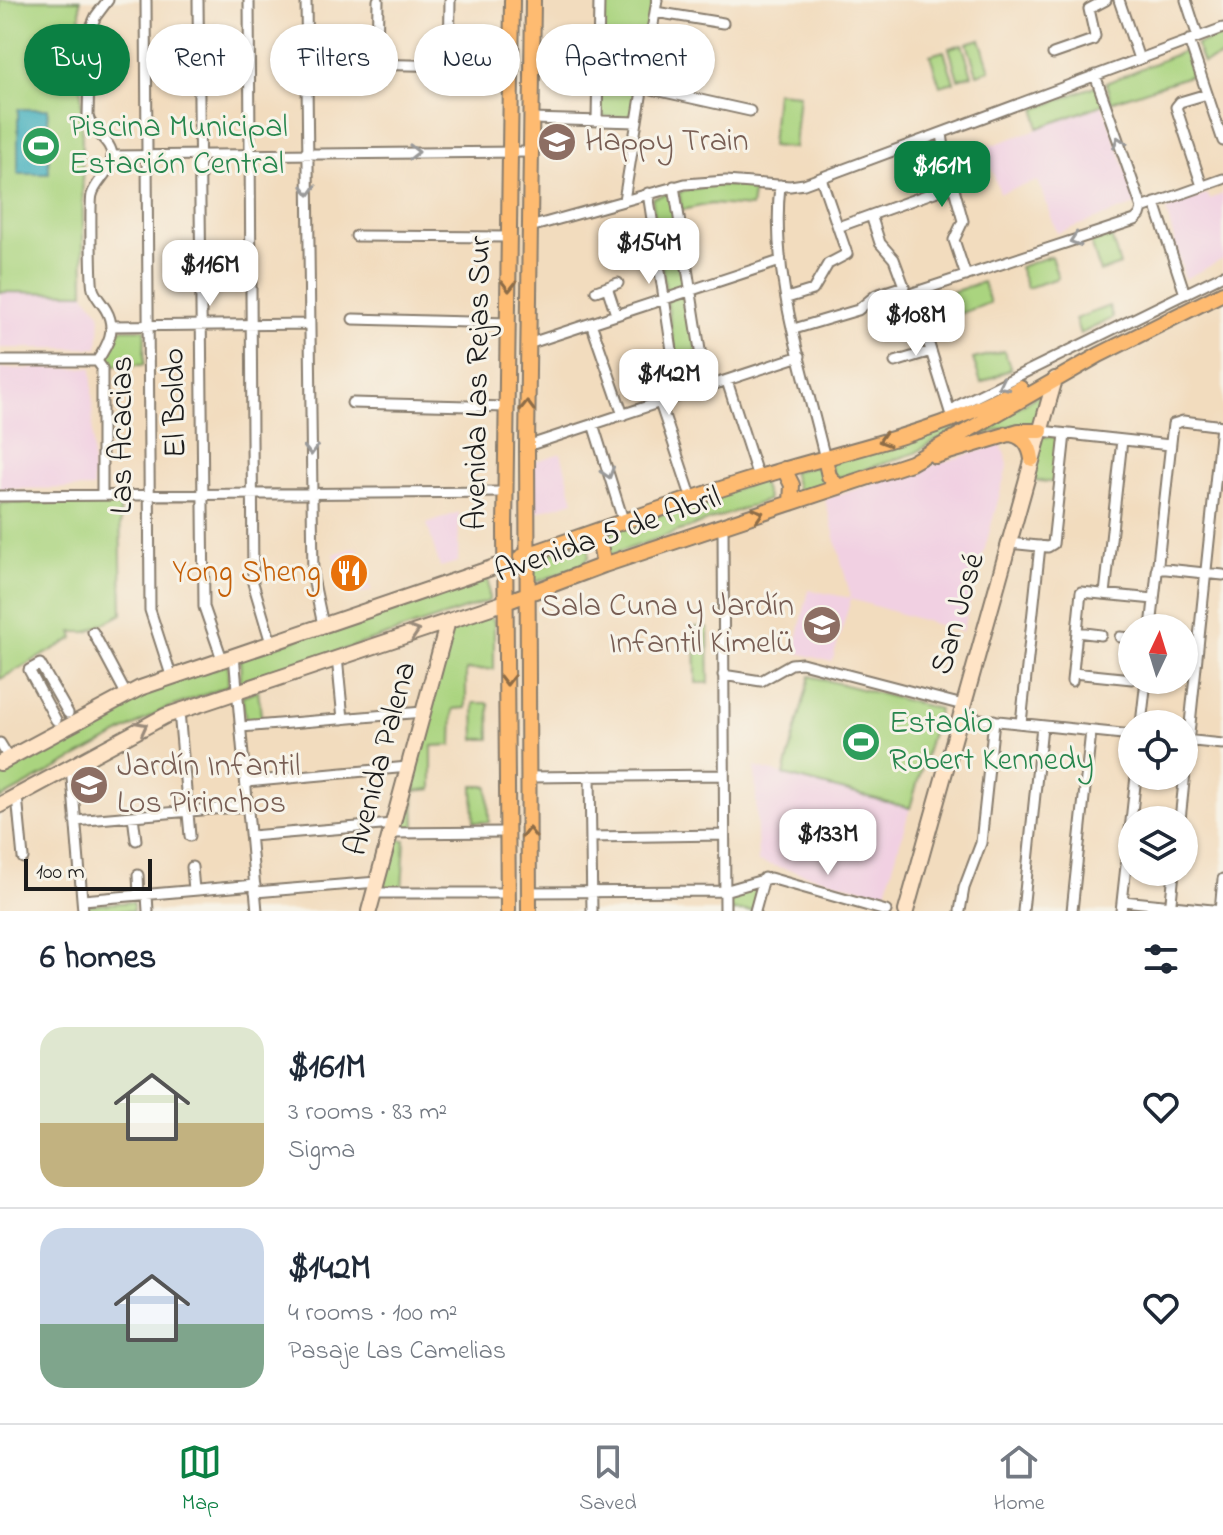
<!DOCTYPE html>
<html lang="en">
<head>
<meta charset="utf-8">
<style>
	body { margin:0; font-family:"Indie Flower",sans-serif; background:#f2f2f3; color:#1f2937; height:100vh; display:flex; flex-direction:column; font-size:30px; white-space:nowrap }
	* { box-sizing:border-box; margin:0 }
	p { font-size:26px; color:#747a83 }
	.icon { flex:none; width:44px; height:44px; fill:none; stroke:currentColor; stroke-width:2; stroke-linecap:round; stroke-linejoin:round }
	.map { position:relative; height:911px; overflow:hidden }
	.side { display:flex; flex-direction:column; background:#fff; flex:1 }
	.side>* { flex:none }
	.hud { position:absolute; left:24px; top:24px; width:800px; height:72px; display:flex; gap:16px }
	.needle { width:52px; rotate:4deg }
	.controls { position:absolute; left:1118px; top:614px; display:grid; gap:16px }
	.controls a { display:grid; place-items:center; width:80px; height:80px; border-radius:50%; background:#fff; box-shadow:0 2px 6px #0004; font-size:40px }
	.scale { position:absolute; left:24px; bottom:20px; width:128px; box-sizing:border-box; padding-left:8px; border:4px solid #1c1c1c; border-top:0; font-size:22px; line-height:28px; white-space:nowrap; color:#1c1c1c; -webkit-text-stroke:6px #f7f3e8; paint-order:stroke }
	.price { position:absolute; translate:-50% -68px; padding:0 18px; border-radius:16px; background:#fff; color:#222; font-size:26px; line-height:52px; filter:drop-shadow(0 2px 4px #0008) }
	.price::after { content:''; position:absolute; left:50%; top:48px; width:24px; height:18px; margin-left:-12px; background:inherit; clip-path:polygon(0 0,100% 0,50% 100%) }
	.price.current { background:#0b8043; color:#fff }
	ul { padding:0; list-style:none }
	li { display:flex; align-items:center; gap:24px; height:200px; padding:0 40px }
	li+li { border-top:2px solid #e0e1e3 }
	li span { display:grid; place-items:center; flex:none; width:224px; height:160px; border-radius:24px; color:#555 }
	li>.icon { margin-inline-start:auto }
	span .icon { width:96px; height:96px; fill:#fffc; stroke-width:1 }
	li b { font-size:34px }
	h2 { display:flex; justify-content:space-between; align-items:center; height:96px; padding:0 40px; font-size:34px }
	.tag { padding:0 28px; border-radius:36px; background:#fff; box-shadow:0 2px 6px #0004; font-size:28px; line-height:72px }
	.tag.current { background:#0b8043; color:#fff }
	.dock { display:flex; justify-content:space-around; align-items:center; height:112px; border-top:2px solid #e0e1e3; background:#fff; font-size:22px; color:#747a83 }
	.dock a { display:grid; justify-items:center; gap:4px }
	.dock .current { color:#0b8043 }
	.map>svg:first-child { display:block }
	.built { fill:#f1d0e2 }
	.green { fill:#aad47f; stroke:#63784e; stroke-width:2 }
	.water { fill:#40aebc; stroke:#2e656c; stroke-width:2 }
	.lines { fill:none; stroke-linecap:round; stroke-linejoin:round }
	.street-casing { stroke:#877c6d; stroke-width:13 }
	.secondary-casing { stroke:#877c6d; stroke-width:18 }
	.primary-casing { stroke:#877c6d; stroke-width:18 }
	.street { stroke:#fff; stroke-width:9 }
	.secondary { stroke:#ffe4c6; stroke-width:14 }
	.primary { stroke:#febb71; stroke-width:14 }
	.oneway { stroke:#999 }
	.oneway2 { stroke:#8d6c46 }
	.oneway3 { stroke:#998a7a }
	.labels { text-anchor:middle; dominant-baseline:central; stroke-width:6; stroke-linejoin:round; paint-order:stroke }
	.leisure-label { font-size:32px; fill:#27864d; stroke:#f7f3e8; text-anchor:start }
	.education-label { font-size:32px; fill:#785e54; stroke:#f7f3e8; text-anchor:start }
	.street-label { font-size:32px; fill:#1c1c1c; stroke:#f7f3e8 }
	.food-label { font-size:32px; fill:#c56008; stroke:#f7f3e8; text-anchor:end }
</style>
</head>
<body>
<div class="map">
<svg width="1223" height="911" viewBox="0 0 1223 911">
	<rect width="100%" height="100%" fill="#f7f3e8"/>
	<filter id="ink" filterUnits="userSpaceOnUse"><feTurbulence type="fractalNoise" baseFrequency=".0125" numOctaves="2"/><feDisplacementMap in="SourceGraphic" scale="16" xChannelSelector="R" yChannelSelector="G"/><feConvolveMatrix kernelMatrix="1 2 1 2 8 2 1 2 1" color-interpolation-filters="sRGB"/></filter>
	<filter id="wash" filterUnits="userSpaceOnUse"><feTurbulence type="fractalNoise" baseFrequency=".006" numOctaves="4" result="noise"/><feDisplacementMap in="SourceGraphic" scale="32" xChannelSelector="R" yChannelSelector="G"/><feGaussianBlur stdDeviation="1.8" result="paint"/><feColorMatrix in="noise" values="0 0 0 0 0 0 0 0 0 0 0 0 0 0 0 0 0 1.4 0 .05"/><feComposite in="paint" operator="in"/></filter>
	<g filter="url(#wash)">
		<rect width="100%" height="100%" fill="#f2dcbe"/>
		<!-- built -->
		<path class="built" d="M1103 106 1138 204 1057 233 1038 181 1000 193 984 148Z
			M1207 194 1210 199 1223 194V259L1185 279 1166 210Z
			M0 292 84 293 100 313 98 348H0Z
			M92 368 93 488 0 489V369Z
			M1001 444 1008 464 962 632 851 599 832 662 794 652 809 590 851 598 825 499Z
			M561 453 574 501 533 513V462Z
			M459 512 458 562 440 567 427 524Z
			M357 547 371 590 348 598 334 554Z
			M755 767 910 808 885 894 758 862Z"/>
		<!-- green -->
		<path class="green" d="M0 0H80L84 293 0 292Z
			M603 0H653L635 111 628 117H599Z
			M1223 35V56L1203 63 1196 45Z
			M980 39 990 70 977 74 967 43Z
			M962 44 972 75 958 79 949 48Z
			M944 51 954 82 940 86 930 55Z
			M1184 51 1192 75 1111 102 1106 83Z
			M1097 85 1104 104 1038 128 1036 109Z
			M776 92 799 94 794 148 771 146Z
			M737 185 754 187 751 207 711 204 682 210 679 192 706 186Z
			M669 193 672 194 702 383 683 391 680 390 652 198Z
			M1111 236 1120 265 1100 272 1091 242Z
			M1051 256 1058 278 1027 288 1019 267Z
			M983 282 990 303 959 314 952 292Z
			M1109 306 1113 318 1080 334 1075 319Z
			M115 329H145L144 365H107L108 349 114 340Z
			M1004 351 1011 369 981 383 973 359Z
			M1045 391 1036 425 1012 426 959 442Z
			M973 418 915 453 835 479 830 463Z
			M1041 436 1062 438 1057 483 1030 480Z
			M821 465 826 486 799 495 792 471Z
			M761 480 768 500 605 557 598 536Z
			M120 502 122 614 88 632H72L74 638 0 679V503Z
			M581 543 589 550V557L581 566 533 583 534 559Z
			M488 574 489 601 241 684 240 658Z
			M488 615 494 621V669L466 670V708L453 709 452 745 432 746V789L414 791 415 828 395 829 450 628Z
			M695 627H708L709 683H696Z
			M228 664V686L163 710 0 799V772L150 690Z
			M810 676 939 709 910 808 784 775Z
			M258 690 262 723 246 724 242 696Z
			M474 703H489L490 739H475Z
			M473 786H488L489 822H474Z
			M394 840H405L402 889H381Z
			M762 881 753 911H728V890Z
			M133 902V911H87V905Z"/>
		<!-- water -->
		<path class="water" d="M18 109H48L49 174H18Z"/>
	</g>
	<g filter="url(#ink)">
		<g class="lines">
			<!-- street casing -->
			<g class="street-casing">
				<path id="street" d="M146 0 150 610 171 675
					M198 0 204 607 222 659
					M249 0 253 583 271 643
					M306 0 313 578 323 625
					M1119 0 1139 59
					M1186 0 1198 37
					M655 12 723 23
					M1189 40 1223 141
					M1053 54 1093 40 1095 36 1089 9 1106 0
					M359 64 510 67
					M377 64 378 0
					M449 66 450 0
					M1095 75 1142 208
					M642 87 750 111
					M531 119 637 122
					M597 121 599 0
					M942 133 945 156 963 221 954 240 966 276
					M112 156 531 152
					M780 185C770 278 804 369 825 459
					M674 186 706 388
					M1202 186 1176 107 1180 102 1207 94
					M648 193 679 396
					M624 200 657 0
					M1155 203 1185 294
					M871 215 880 243 894 259 904 286
					M530 227 685 184 726 181 790 186 804 184 1223 28
					M838 227 954 185
					M356 236 509 237
					M607 287 616 314
					M596 291 618 283
					M913 293 950 412 961 404 1223 275
					M913 293 1135 220 1140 215 1142 208 1223 179
					M787 298 813 290 828 264 847 254 821 178
					M353 319 508 323
					M591 323 623 415
					M111 326 310 324
					M794 329 858 310 876 295 904 286
					M528 344 780 261
					M0 361H97
					M97 361C108 345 117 329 106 310 102 303 95 296 93 289 91 283 90 201 92 195 95 182 111 172 112 157 113 141 91 132 88 116L90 29 96 16 108 0
					M97 361 102 368V495
					M895 362 931 351
					M727 381 758 477
					M352 403 507 407
					M660 403 692 499
					M593 424 624 523
					M1041 431 1170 445
					M527 446 800 356
					M0 496 505 492
					M723 525 725 911
					M1009 543 1048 547 1053 544 1065 434
					M1157 568 1223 575
					M1105 594 1122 440
					M1151 628 1173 424 1183 421 1223 426
					M93 632 126 694
					M1077 632 1101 635
					M1120 637 1132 638
					M234 655 257 911
					M337 657 343 719
					M1073 673 1132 679
					M723 675 761 681 791 664 802 663 963 705
					M1072 681 1081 592 1154 599
					M179 711 190 836
					M960 717 1132 735
					M56 720 29 670 40 664 68 713
					M1021 723 1040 546
					M1141 724 1146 680
					M241 727 423 712
					M1184 740 1223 744
					M0 743 9 758
					M71 766 83 911
					M590 776 592 911
					M529 777 723 775
					M246 782 408 767
					M17 796 23 858
					M133 816 136 840
					M1180 820 1221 426
					M75 821 248 806
					M390 833 507 832
					M251 836 393 824
					M591 837 723 835
					M192 867 194 890
					M138 875 139 895
					M255 892 377 882
					M529 892 724 891 770 878 886 911
					M374 893H508
					M147 895 148 911
					M83 900 255 885
					M1123 901 1222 911
					M755 911 764 878
					M960 911 964 888 981 843 994 720
					M1023 911 1042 726
					M1072 911 1091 731
					M1121 911 1136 776
					M1170 911 1174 872
					M1220 911 1223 879"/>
			</g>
			<!-- secondary casing -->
			<g class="secondary-casing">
				<path id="secondary" d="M0 763 140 688 506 563
					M0 805 165 716 506 602
					M369 911 448 621
					M906 911 1055 379"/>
			</g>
			<!-- primary casing -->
			<g class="primary-casing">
				<path id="primary" d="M1007 434C1023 434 1030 445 1032 459
					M935 456 1019 431H1041
					M825 459 829 476 838 487
					M784 469 792 485 791 503
					M589 535 600 545 604 565
					M521 557C600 530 679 501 759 477 846 450 940 433 1020 388
					M506 602 604 565 911 463 1099 355 1223 293
					M508 911 505 530 512 0
					M529 911 527 446 533 0"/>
			</g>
			<!-- street -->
			<use href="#street" class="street"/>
			<!-- secondary -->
			<use href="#secondary" class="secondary"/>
			<!-- primary -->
			<use href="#primary" class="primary"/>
		</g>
		<!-- one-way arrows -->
		<defs><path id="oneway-chevron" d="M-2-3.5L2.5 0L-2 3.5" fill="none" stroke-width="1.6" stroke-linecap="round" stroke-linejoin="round" transform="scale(2)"/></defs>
		<g class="oneway">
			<use href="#oneway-chevron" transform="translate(1119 142) rotate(-109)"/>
			<use href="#oneway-chevron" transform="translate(414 152)"/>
			<use href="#oneway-chevron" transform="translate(309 190) rotate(89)"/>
			<use href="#oneway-chevron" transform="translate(1075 240) rotate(162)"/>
			<use href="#oneway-chevron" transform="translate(1003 385) rotate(154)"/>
			<use href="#oneway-chevron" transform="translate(311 450) rotate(89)"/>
			<use href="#oneway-chevron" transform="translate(608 473) rotate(72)"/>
		</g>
		<g class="oneway2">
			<use href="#oneway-chevron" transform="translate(509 286) rotate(91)"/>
			<use href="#oneway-chevron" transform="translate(527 406) rotate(-89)"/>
			<use href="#oneway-chevron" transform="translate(884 440) rotate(163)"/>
			<use href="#oneway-chevron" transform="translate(758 514) rotate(-18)"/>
			<use href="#oneway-chevron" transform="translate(507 680) rotate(90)"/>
			<use href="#oneway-chevron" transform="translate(529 833) rotate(-90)"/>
		</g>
		<g class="oneway3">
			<use href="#oneway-chevron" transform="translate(414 632) rotate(-18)"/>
			<use href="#oneway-chevron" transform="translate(142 727) rotate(-28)"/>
		</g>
	</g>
	<!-- icons -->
	<defs>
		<g id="school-disc" transform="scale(2)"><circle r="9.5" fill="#8d6e63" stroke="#f7f3e8"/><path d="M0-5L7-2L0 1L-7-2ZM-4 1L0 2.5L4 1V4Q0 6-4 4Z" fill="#fff"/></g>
		<g id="stadium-disc" transform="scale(2)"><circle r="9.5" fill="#2e9e5b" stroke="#f7f3e8"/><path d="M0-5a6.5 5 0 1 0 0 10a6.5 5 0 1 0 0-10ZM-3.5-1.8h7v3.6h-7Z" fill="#fff"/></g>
		<g id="restaurant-disc" transform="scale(2)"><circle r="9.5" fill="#e8710a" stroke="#f7f3e8"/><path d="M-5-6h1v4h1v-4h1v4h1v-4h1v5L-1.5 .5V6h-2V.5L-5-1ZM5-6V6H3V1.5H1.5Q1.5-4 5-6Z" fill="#fff"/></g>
	</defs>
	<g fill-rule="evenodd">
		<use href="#school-disc" x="557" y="142"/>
		<use href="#stadium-disc" x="41" y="146"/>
		<use href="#restaurant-disc" x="349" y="573"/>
		<use href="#school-disc" x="822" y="625"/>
		<use href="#stadium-disc" x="861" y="742"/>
		<use href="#school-disc" x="89" y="785"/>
	</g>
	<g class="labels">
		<!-- leisure labels -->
		<g class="leisure-label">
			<text x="69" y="128">Piscina Municipal<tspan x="69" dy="37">Estación Central</tspan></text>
			<text x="889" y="724">Estadio<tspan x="889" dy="37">Robert Kennedy</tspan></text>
		</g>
		<!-- education labels -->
		<g class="education-label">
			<text x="585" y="142">Happy Train</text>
			<text x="794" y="607" text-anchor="end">Sala Cuna y Jardín<tspan x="794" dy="37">Infantil Kimelü</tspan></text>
			<text x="117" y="767">Jardín Infantil<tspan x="117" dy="37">Los Pirinchos</tspan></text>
		</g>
		<!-- street labels -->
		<g class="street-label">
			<text transform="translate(479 383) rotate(-89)">Avenida Las Rejas Sur</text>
			<text transform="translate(176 403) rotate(-91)">El Boldo</text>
			<text transform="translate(123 435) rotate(-90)">Las Acacias</text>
			<text transform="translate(608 536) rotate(-19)">Avenida 5 de Abril</text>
			<text transform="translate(959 614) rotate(-74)">San José</text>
			<text transform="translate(382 759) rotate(-75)">Avenida Palena</text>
		</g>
		<!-- food labels -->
		<g class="food-label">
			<text x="321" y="573">Yong Sheng</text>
		</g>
	</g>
</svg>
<div class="controls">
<a><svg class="needle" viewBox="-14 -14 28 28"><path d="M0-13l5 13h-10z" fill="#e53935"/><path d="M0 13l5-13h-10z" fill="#747a83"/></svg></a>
<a><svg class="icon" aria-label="locate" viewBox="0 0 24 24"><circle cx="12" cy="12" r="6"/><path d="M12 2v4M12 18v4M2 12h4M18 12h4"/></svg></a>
<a><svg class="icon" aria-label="layers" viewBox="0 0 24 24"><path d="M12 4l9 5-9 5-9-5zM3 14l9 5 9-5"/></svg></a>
</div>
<div class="scale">100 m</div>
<b class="price current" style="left:942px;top:209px">$161M</b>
<b class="price" style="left:649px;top:286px">$154M</b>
<b class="price" style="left:210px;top:308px">$116M</b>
<b class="price" style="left:916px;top:358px">$108M</b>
<b class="price" style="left:669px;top:417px">$142M</b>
<b class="price" style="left:828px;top:877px">$133M</b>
<div class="hud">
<a class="tag current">Buy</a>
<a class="tag">Rent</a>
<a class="tag">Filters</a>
<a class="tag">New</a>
<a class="tag">Apartment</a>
</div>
</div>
<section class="side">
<h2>6 homes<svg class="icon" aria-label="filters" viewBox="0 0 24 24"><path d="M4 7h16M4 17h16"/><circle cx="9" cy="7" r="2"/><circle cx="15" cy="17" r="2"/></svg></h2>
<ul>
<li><span style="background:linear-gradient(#dfe7d0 60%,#c2b280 0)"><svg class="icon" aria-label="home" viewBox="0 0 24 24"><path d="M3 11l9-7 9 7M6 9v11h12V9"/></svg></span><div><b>$161M</b><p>3 rooms · 83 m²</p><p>Sigma</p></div><svg class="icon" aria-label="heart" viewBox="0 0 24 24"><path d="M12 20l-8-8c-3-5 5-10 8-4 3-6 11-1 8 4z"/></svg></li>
<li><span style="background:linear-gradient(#c9d6e8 60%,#7fa58c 0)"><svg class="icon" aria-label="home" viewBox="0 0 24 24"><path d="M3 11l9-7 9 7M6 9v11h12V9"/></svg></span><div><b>$142M</b><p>4 rooms · 100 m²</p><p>Pasaje Las Camelias</p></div><svg class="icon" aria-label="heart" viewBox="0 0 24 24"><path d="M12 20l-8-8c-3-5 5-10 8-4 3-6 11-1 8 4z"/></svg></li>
</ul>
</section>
<nav class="dock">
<a class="current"><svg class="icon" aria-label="map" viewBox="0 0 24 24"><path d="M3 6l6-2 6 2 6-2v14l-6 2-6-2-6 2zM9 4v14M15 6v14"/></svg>Map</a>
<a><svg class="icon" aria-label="saved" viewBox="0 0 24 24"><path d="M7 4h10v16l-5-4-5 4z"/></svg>Saved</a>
<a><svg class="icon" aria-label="home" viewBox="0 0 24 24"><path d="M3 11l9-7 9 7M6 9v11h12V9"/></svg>Home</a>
</nav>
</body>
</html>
